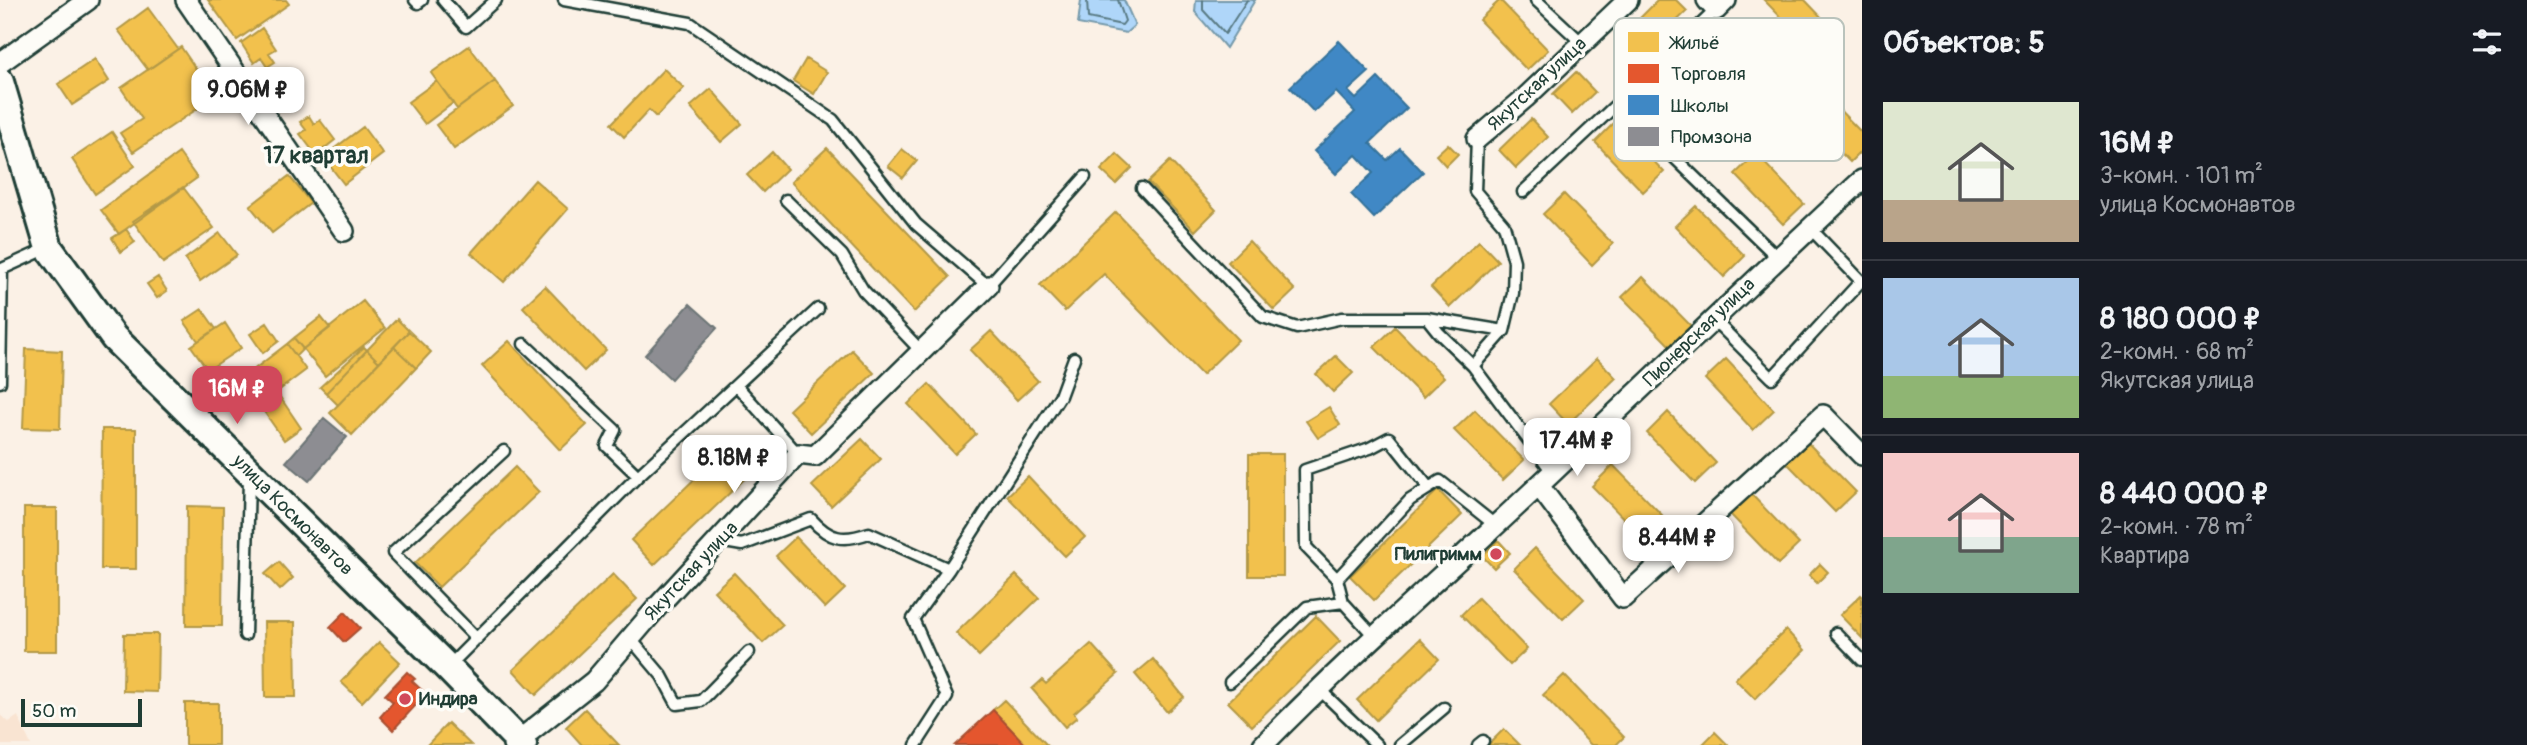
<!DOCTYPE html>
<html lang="ru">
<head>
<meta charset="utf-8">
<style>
	body { margin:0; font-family:Pangolin,sans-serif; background:#20242c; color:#f1f3f6; height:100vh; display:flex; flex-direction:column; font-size:26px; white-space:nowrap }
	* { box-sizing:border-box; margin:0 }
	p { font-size:23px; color:#9ea1a6 }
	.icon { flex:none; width:38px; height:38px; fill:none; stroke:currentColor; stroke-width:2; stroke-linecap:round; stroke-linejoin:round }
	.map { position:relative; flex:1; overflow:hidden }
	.side { display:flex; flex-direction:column; background:#171b24; width:665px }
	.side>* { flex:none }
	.scale { position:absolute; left:21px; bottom:18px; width:121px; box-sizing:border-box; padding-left:7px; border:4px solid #1f3d34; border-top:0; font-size:19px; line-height:24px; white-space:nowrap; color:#1f3d34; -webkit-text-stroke:5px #fdfcf7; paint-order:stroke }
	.price { position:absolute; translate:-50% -60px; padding:0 16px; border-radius:14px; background:#fff; color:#222; font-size:23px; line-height:46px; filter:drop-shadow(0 2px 4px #0008) }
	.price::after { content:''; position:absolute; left:50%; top:42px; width:21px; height:16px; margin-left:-10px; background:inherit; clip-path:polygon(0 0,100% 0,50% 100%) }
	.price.selected { background:#d1495b; color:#fff }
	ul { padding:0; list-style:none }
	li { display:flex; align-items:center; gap:21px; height:175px; padding:0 21px }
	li+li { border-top:2px solid #363941 }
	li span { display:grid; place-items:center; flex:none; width:196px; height:140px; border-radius:0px; color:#555 }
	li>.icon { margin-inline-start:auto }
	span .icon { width:84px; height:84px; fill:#fffc; stroke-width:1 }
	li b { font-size:30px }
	h2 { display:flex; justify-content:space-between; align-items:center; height:84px; padding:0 21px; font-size:30px }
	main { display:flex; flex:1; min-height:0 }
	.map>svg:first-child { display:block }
	.built { fill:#f9e4d2 }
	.water { fill:#afd6f9; stroke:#7599aa; stroke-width:2 }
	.homes { fill:#f2c14e; stroke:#b39946; stroke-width:2 }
	.shops { fill:#e4572e; stroke:#a94f30; stroke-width:2 }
	.schools { fill:#3f88c5; stroke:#35729a; stroke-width:2 }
	.industry { fill:#8d8d92; stroke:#6c7576; stroke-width:2 }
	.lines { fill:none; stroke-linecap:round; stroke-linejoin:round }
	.shore { stroke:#597a83; stroke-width:2 }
	.lane-casing { stroke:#1f3d34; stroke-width:15 }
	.street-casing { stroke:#1f3d34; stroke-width:24 }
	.secondary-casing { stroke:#1f3d34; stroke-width:32 }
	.lane { stroke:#fdfcf7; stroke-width:10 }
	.street { stroke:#fdfcf7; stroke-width:19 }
	.secondary { stroke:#fdfcf7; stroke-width:26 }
	.poi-dot { fill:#d1495b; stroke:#fdfcf7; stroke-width:2.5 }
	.labels { text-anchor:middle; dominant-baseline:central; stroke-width:7; stroke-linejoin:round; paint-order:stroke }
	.street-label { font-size:19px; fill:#1f3d34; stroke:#fdfcf7 }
	.poi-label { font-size:19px; font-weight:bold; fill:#1f3d34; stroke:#fdfcf7; text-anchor:end }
	.quarter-label { font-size:23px; font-weight:bold; fill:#1f3d34; stroke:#fdfcf7 }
	.key { fill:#fdfcf7; stroke:#bac3bc; stroke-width:2 }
	.key-label { font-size:19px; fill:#1f3d34 }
</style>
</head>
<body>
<main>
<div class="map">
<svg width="1862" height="745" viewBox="0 0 1862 745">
	<rect width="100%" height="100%" fill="#fbf1e6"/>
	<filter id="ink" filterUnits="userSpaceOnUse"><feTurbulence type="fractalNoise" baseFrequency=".0143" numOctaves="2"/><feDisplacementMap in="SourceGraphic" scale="14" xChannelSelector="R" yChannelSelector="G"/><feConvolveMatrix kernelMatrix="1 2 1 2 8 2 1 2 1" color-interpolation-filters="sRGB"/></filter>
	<g filter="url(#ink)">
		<!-- built -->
		<path class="built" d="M0 715 9 722 18 716 31 745H0Z"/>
		<!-- water -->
		<path class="water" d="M1081 0H1124L1135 25 1126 33 1078 24Z
			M1196 0H1255L1226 48 1195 12Z"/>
		<!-- homes -->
		<path class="homes" d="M208 0H286L289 4 237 40Z
			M1500 0 1548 50 1527 70 1479 20Z
			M1658 0H1676L1687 11 1639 57 1620 38Z
			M1764 0H1805L1828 24 1807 44Z
			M148 8 178 49 148 70 118 30Z
			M262 28 276 49 269 53 275 62 267 67 261 58 254 63 241 43Z
			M469 46 495 81 457 109 431 73Z
			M181 47 215 97 133 152 120 133 142 119 121 88Z
			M95 59 109 81 72 105 58 84Z
			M806 59 827 72 814 94 793 81Z
			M664 69 684 88 656 117 649 110 624 137 611 124Z
			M1576 72 1595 92 1572 114 1553 94Z
			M437 81 453 103 425 124 408 102Z
			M495 81 513 106 454 149 436 125Z
			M711 89 742 124 721 142 690 107Z
			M1822 92 1862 133V150L1850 162 1801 112Z
			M309 116 314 124 320 120 335 140 316 155 300 134 306 130 300 122Z
			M1531 119 1548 137 1516 168 1499 150Z
			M1616 121 1664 172 1643 192 1595 142Z
			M363 127 383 154 344 184 323 157Z
			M112 132 135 166 95 194 72 159Z
			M1448 144 1458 154 1446 166 1436 155Z
			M827 148 950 277 914 312 791 182Z
			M902 149 917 161 903 178 888 166Z
			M772 152 787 169 763 192 747 175Z
			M179 153 197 178 119 234 101 210Z
			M1117 154 1132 168 1116 184 1101 170Z
			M1756 154 1804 204 1783 224 1735 174Z
			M1170 161 1216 210 1195 231 1148 182Z
			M289 176 311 203 272 233 250 206Z
			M535 180 568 209 504 282 471 253Z
			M183 187 214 228 163 263 133 221Z
			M1564 194 1613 244 1592 265 1543 214Z
			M1696 206 1745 256 1724 277 1675 226Z
			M1116 212 1238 340 1202 375 1104 274 1065 311 1040 285Z
			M126 229 135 242 121 252 112 238Z
			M220 233 237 255 200 281 185 259Z
			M1249 241 1295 290 1274 310 1228 262Z
			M1479 241 1498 261 1450 307 1431 287Z
			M158 277 167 291 157 298 147 284Z
			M1643 277 1692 327 1671 347 1622 297Z
			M545 286 606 350 584 371 523 307Z
			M363 301 385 328 325 376 303 349Z
			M202 309 216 329 198 341 184 321Z
			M321 317 330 328 303 349 294 338Z
			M397 319 409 331 379 362 367 350Z
			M225 323 241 348 208 370 191 346Z
			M267 323 279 341 263 353 250 334Z
			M1395 327 1444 377 1423 397 1374 347Z
			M409 331 431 352 416 368 394 347Z
			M991 331 1038 381 1017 400 970 350Z
			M294 338 303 349 296 356 287 344Z
			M509 341 587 425 560 450 482 366Z
			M287 344 306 370 254 409 235 384Z
			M364 347 367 350 326 393 320 387Z
			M394 347 416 368 352 435 330 413Z
			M26 349 62 351 60 429 23 428Z
			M367 350 379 362 338 405 326 393Z
			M852 350 874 373 811 433 789 410Z
			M1336 356 1353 373 1333 392 1316 374Z
			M1597 358 1616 378 1568 424 1549 404Z
			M1726 359 1774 410 1753 430 1705 379Z
			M929 384 976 434 955 454 908 404Z
			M276 391 301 428 284 440 258 403Z
			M1329 407 1340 425 1318 438 1306 421Z
			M1475 410 1524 460 1503 480 1454 430Z
			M1668 412 1716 463 1695 483 1647 433Z
			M102 429H136V569H101Z
			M862 439 881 459 831 506 812 486Z
			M1807 442 1856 492 1835 512 1786 462Z
			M731 444 755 469 654 565 631 540Z
			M1249 454H1283V576H1249Z
			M1613 465 1662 515 1641 536 1592 486Z
			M515 467 539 492 439 587 415 563Z
			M1028 476 1085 537 1065 556 1007 496Z
			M1438 490 1462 515 1374 600 1350 576Z
			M1751 494 1799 544 1778 564 1730 514Z
			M187 506 223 507 222 626H186Z
			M24 508H57V651H24Z
			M796 537 845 589 825 608 776 556Z
			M1498 540 1510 553 1494 568 1482 556Z
			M1535 548 1584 599 1563 619 1514 569Z
			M279 562 293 578 280 590 265 574Z
			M1820 564 1828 572 1817 583 1809 575Z
			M734 573 783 625 763 643 714 591Z
			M613 574 637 599 536 695 513 670Z
			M1016 575 1039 598 979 656 956 633Z
			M1861 595 1862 596V638L1840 615Z
			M1478 598 1527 649 1510 665 1461 615Z
			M1316 616 1340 641 1252 726 1228 702Z
			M264 622H295L296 697H265Z
			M1786 630 1805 650 1755 699 1735 679Z
			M124 634H158L157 692 123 691Z
			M1420 639 1439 659 1376 720 1357 700Z
			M379 642 400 662 362 702 341 682Z
			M1091 644 1118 674 1074 713 1077 717 1065 727 1032 689 1042 680 1046 684Z
			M1153 659 1184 697 1167 712 1135 674Z
			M1564 675 1624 737 1616 745H1591L1543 695Z
			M1004 700 1047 745H1026L993 710Z
			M185 703H218V745H185Z
			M585 709 619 745H582L566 727Z
			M448 723 471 745H427Z
			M1504 729 1520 745H1488Z
			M1715 732 1728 745H1702Z"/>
		<!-- shops -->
		<path class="shops" d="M345 612 360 628 344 642 330 627Z
			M407 672 415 679 412 681 426 694 393 730 380 717 393 702 385 695Z
			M993 710 1026 745H955Z"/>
		<!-- schools -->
		<path class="schools" d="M1339 41 1369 72 1348 91 1356 99 1378 78 1407 108 1370 143 1387 160 1400 148 1423 172 1374 218 1351 194 1373 173 1356 155 1336 174 1314 151 1355 112 1336 92 1314 112 1290 87Z"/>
		<!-- industry -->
		<path class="industry" d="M690 304 717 328 671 379 645 355Z
			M324 418 347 437 309 481 286 462Z"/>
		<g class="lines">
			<!-- shore -->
			<path class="shore" d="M1087 0 1088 18 1122 25 1125 21 1118 0
				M1203 0V10L1225 34 1247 0"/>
			<!-- lane casing -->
			<g class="lane-casing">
				<path id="lane" d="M415 0 418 3 422 0
					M443 0 466 27 496 0
					M564 0 690 23 833 120 916 224 988 286 1085 177
					M1536 0 1582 43
					M1716 10 1618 103 1778 258
					M1142 188 1263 317 1297 328 1342 318H1427L1504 331 1513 293 1514 261 1504 225 1475 191 1477 139
					M1523 192 1618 103
					M786 200 842 255 863 290 921 351
					M1427 318 1439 333 1473 366 1553 473
					M1713 319 1772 378 1861 281 1810 228
					M524 344 615 430 607 446 638 476
					M1473 366 1504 331
					M0 382 2 269 48 248
					M736 385 798 454
					M719 541 742 545 811 519C830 540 843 542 869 533L949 569 1060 396 1074 358
					M1337 579 1306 547 1305 470 1370 448 1389 438 1429 488
					M1836 633 1862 660
					M245 635 249 479
					M1374 636 1343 602 1337 579 1410 500 1440 481 1495 525
					M630 638 662 676 677 704 701 701 749 652
					M477 639 393 553 504 451
					M448 667 638 476 818 309
					M1230 682 1307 607 1343 602
					M1319 689 1377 745
					M916 745 947 697 913 619 949 569
					M1400 745 1444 708
					M1478 745 1483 741"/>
			</g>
			<!-- street casing -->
			<g class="street-casing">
				<path id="street" d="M186 0 344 231
					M1707 0 1716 10 1726 0
					M0 63 88 0
					M1477 139 1525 98 1628 0
					M1539 486 1623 598 1823 415 1862 455
					M513 745 594 681 659 605 798 454 815 456 988 286
					M1263 745C1356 650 1456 564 1553 472 1656 375 1758 276 1862 180"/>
			</g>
			<!-- secondary casing -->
			<g class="secondary-casing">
				<path id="secondary" d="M0 82 49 248 114 338 448 668 523 745"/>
			</g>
			<!-- lane -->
			<use href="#lane" class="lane"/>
			<!-- street -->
			<use href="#street" class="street"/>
			<!-- secondary -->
			<use href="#secondary" class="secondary"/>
		</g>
	</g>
	<!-- markers -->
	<g class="poi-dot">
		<circle cx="1496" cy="554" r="7"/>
		<circle cx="405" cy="699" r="7"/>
	</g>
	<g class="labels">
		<!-- street labels -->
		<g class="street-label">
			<text transform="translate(1537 84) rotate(-43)">Якутская улица</text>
			<text transform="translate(1699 332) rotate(-44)">Пионерская улица</text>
			<text transform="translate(293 515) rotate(45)">улица Космонавтов</text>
			<text transform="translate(691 571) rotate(-47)">Якутская улица</text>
		</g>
		<!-- poi labels -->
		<g class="poi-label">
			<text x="1482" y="554">Пилигримм</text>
			<text x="419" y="699" text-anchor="start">Индира</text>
		</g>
		<!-- quarter labels -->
		<g class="quarter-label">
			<text x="316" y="155">17 квартал</text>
		</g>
	</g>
	<!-- legend -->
	<rect x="1614" y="18" width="230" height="143" rx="10" class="key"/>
	<rect x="1628" y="32" width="31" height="20" fill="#f2c14e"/>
	<rect x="1628" y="64" width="31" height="19" fill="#e4572e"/>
	<rect x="1628" y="95" width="31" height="20" fill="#3f88c5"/>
	<rect x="1628" y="127" width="31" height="19" fill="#8d8d92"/>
	<g class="key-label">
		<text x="1671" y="49">Жильё</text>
		<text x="1671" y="80">Торговля</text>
		<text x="1671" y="112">Школы</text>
		<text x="1671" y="143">Промзона</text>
	</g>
</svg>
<div class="scale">50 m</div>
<b class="price" style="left:248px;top:127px">9.06M ₽</b>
<b class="price selected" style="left:237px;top:426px">16M ₽</b>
<b class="price" style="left:1577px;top:478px">17.4M ₽</b>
<b class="price" style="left:734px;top:495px">8.18M ₽</b>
<b class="price" style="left:1678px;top:575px">8.44M ₽</b>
</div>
<section class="side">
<h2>Объектов: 5<svg class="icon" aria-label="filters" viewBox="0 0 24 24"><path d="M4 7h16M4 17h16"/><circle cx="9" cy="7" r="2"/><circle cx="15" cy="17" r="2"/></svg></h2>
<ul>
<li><span style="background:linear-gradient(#dfe7d0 70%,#b9a48a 0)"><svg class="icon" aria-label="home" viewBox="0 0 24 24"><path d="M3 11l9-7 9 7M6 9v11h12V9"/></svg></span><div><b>16M ₽</b><p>3-комн. · 101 m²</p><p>улица Космонавтов</p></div></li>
<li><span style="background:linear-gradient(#a9c7e8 70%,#8fb573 0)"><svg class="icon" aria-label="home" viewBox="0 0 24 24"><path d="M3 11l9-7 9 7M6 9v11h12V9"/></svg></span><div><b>8 180 000 ₽</b><p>2-комн. · 68 m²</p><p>Якутская улица</p></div></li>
<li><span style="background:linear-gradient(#f6c9c9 60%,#7fa58c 0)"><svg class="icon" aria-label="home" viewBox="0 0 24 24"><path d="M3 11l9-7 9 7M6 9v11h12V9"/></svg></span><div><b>8 440 000 ₽</b><p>2-комн. · 78 m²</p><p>Квартира</p></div></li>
</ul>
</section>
</main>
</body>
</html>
